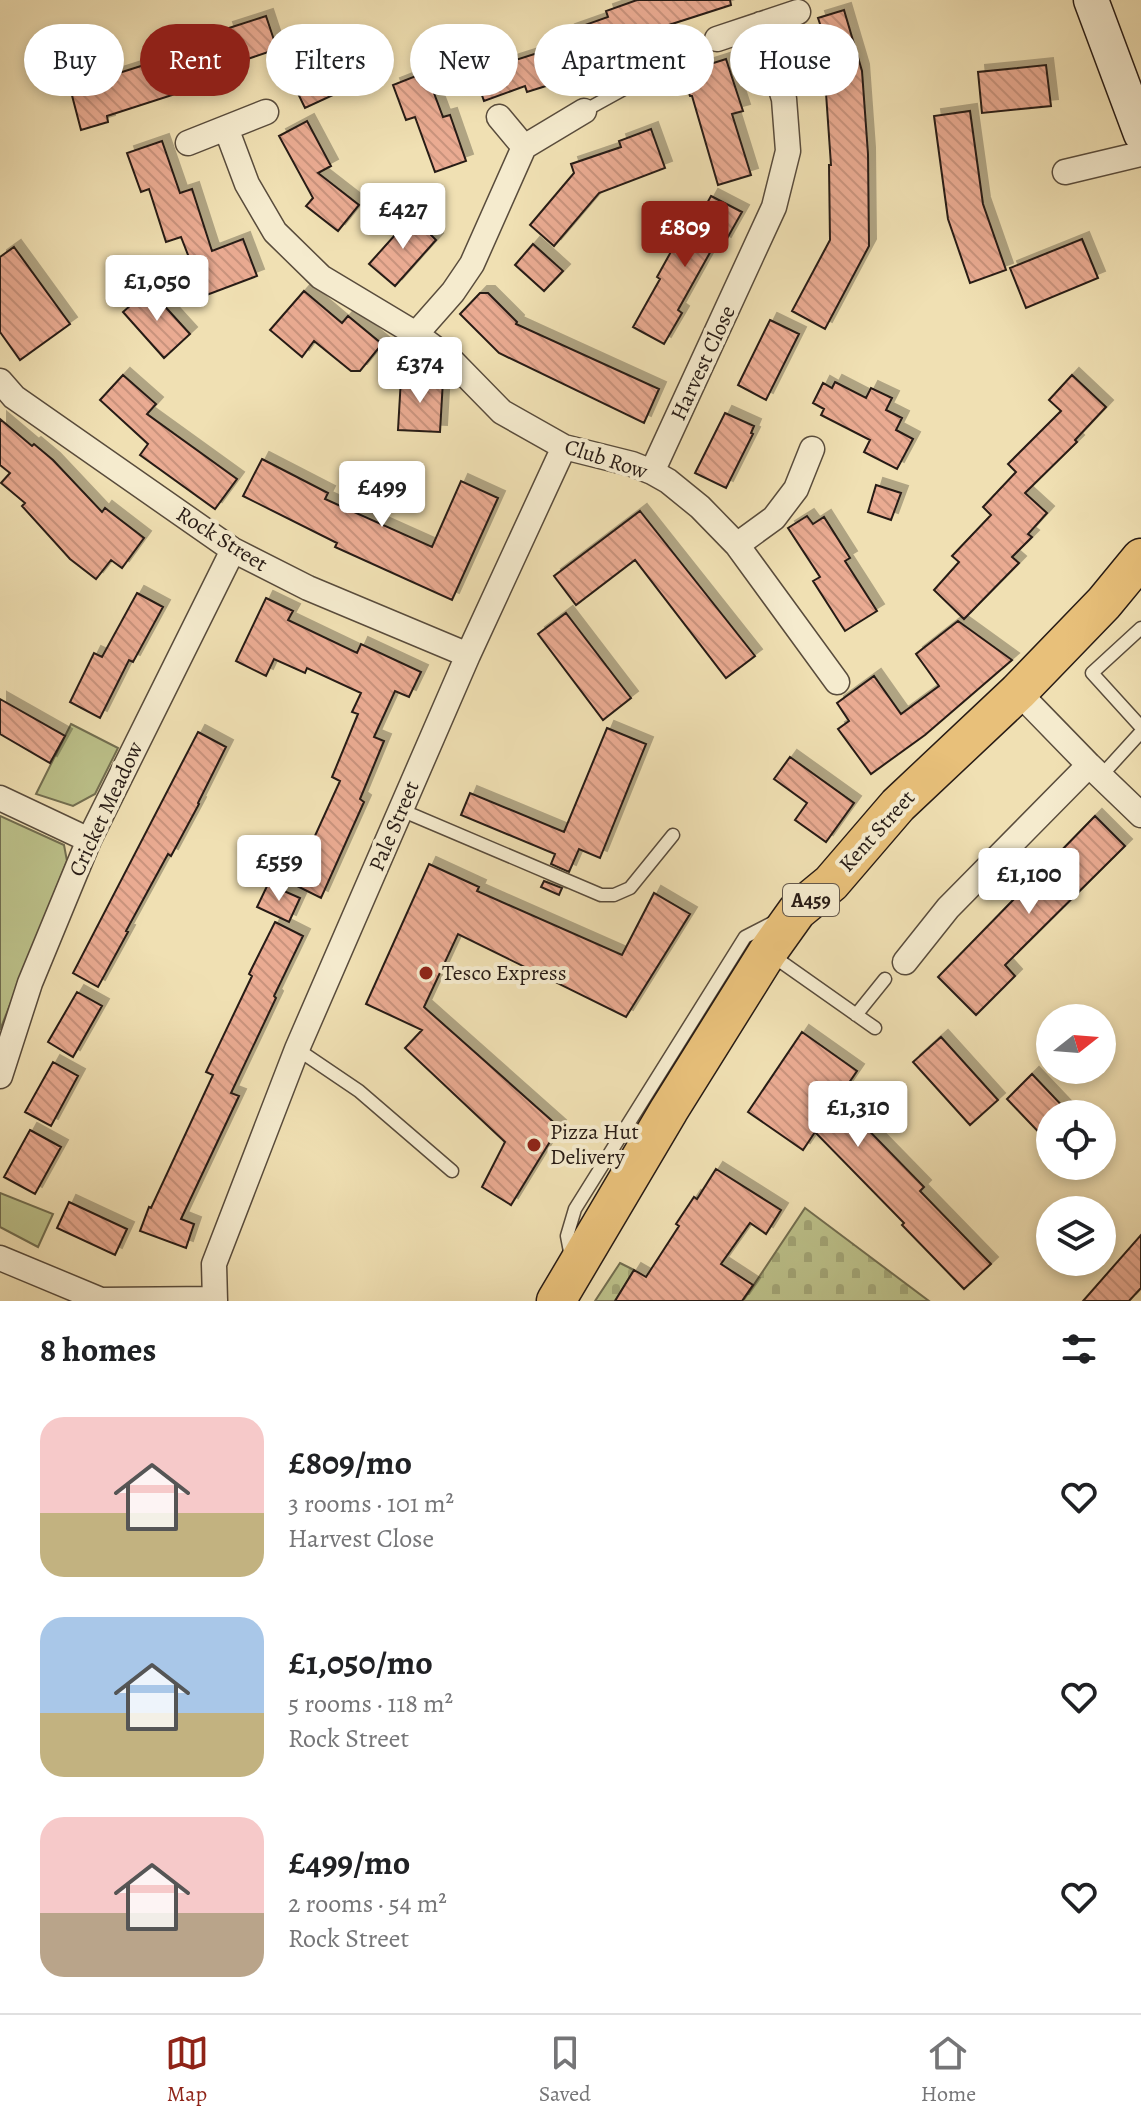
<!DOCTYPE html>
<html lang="en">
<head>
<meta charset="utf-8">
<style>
	body { margin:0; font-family:Alegreya,serif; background:#f6f6f6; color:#202124; height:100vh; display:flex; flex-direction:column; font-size:30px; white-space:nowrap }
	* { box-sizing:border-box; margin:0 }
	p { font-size:26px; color:#757577 }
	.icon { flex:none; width:44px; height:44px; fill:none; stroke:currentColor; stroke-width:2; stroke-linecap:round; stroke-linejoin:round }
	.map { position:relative; height:1301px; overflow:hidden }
	.details { display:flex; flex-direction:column; background:#fff; flex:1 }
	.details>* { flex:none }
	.top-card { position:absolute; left:24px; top:24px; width:1094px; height:72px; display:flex; gap:16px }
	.needle { width:52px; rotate:73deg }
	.tools { position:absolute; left:1036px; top:1004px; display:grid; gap:16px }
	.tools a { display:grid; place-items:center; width:80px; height:80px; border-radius:50%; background:#fff; box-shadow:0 4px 12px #0003; font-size:40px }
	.price { position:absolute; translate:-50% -68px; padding:0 18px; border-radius:8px; background:#fff; color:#222; font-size:26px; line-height:52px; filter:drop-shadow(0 2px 4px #0008) }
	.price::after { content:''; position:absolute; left:50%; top:48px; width:24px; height:18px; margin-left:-12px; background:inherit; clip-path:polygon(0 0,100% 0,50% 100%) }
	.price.selected { background:#8f2418; color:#fff }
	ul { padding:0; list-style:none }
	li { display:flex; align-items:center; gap:24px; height:200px; padding:0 40px }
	li span { display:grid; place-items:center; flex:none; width:224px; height:160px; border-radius:24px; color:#555 }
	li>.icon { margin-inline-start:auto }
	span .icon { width:96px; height:96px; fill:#fffc; stroke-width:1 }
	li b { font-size:34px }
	h2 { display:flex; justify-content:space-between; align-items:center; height:96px; padding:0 40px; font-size:34px }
	.chip { padding:0 28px; border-radius:36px; background:#fff; box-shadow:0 4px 12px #0003; font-size:28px; line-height:72px }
	.chip.selected { background:#8f2418; color:#fff }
	.menu { display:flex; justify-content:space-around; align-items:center; height:112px; border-top:2px solid #e0e0e0; background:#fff; font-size:22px; color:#757577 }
	.menu a { display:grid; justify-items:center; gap:4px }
	.menu .selected { color:#8f2418 }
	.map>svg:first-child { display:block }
	.grass { fill:#bcc18a; stroke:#726e50; stroke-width:2 }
	.cemetery { fill:url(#cemetery-stones); stroke:#726e50; stroke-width:2 }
	.building { fill:url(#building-back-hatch); stroke:#271b15; stroke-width:2; filter:url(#shadow) }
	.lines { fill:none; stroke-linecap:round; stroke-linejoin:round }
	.lane-casing { stroke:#594c3c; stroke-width:15 }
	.street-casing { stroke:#594c3c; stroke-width:27 }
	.secondary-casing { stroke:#271b15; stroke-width:37 }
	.primary-casing { stroke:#271b15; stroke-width:41 }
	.lane { stroke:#f5ebce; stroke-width:12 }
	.street { stroke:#f5ebce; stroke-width:24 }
	.secondary { stroke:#f5ebce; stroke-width:34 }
	.primary { stroke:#e8c07a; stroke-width:38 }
	.poi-dot { fill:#8f2418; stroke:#f5ebce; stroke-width:3 }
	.labels { text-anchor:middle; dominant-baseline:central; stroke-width:8; stroke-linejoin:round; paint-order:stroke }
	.shield { fill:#f5ebce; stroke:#65594c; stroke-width:2 }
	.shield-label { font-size:20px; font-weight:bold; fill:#271b15 }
	.street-label { font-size:22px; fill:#271b15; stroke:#f5ebce }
	.poi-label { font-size:22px; fill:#271b15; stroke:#f5ebce; text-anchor:start }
</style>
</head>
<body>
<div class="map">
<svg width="1141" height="1301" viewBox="0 0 1141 1301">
	<defs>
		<pattern id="cemetery-stones" width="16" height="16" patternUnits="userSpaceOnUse" patternTransform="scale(2)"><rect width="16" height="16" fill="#bcc18a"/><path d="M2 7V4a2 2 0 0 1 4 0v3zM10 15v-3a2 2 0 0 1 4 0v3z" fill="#a2a576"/></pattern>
		<pattern id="building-back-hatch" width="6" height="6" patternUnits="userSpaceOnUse" patternTransform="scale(2)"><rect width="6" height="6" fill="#eaab92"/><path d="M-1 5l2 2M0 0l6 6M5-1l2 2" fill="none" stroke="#c9937d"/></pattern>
		<filter id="shadow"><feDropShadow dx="7" dy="-7" stdDeviation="0" flood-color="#0004"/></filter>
	</defs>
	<rect width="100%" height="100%" fill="#f0e0b3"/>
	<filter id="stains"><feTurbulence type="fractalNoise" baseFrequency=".0025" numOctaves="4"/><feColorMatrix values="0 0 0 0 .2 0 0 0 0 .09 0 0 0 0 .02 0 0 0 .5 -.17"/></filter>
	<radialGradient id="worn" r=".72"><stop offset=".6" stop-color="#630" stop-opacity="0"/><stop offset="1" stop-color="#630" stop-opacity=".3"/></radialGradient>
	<!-- grass -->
	<path class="grass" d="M71 724 118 748 95 794 73 806 36 794Z
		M0 816 64 845 67 861 0 1030Z
		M0 1193 53 1214 38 1247 0 1227Z"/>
	<!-- cemetery -->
	<path class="cemetery" d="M805 1208 929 1301H743Z
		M620 1263 634 1270 615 1301H595Z"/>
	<!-- building -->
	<path class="building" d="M637 0H730L731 5 647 32 649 38 612 50 614 57 563 74 565 80 527 92 525 86 484 101 471 64 497 55 500 65 572 42 568 31 608 17 606 11Z
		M844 10 862 71 868 154 869 246 825 329 792 311 830 240 829 165H831L826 93H831L815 36 823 33 818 18Z
		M266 16 277 49 218 69 222 79 107 116 108 122 81 130 69 84 96 77 97 80 229 38 226 29Z
		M315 58 333 95 305 108 287 71Z
		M726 59 743 111 732 114 751 175 718 185 692 96H690L682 73Z
		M1046 65 1051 106 982 113 978 72Z
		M426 72 443 117 450 115 466 161 435 172 415 117 406 120 393 85Z
		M970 111 983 204 1006 270 970 283 948 219 934 116Z
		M307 121 331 166 318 173 359 205 338 231 306 206 313 198 279 136Z
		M651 129 665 168 599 193 554 246 530 225 574 173 571 164 621 147 619 141Z
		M162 141 180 193 192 189 212 251 243 239 257 276 204 296 181 237 166 242 149 189 141 192 127 153Z
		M711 196 742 212 724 244 717 240 678 310 682 313 664 344 633 327 660 279 657 277 678 239 685 243Z
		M412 216 436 240 395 286 369 264Z
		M1082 239 1098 278 1026 308 1010 268Z
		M533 244 563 271 544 291 515 265Z
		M14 247 70 324 20 360 0 332V257Z
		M149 289 190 334 164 358 123 312Z
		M304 291 342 323 348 316 382 344 360 371H351L314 341 302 357 270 330Z
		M480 293H488L517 322 516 324 659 389 644 423 499 353 460 314Z
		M770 320 799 334 766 400 738 385Z
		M123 375 156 404 147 414 237 479 215 509 140 455 148 444 100 400Z
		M1072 375 1106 407 1075 440 1077 442 1025 493 1047 513 1028 534 1032 537 1012 557 1019 563 964 619 934 590 959 562 952 556 991 515 983 507 1016 472 1008 464 1061 411 1049 400Z
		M401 378 443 380 440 432 398 430Z
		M835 382 866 398 871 388 892 398 886 410 902 418 896 430 913 439 897 469 864 452 870 440 821 415 824 409 813 403 823 383 832 388Z
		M725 413 754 426 751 433 753 434 726 488 695 473Z
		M0 419 32 446 34 444 53 460 102 512 105 508 144 538 122 568 111 560 96 579 70 559 22 506 25 503 1 483 10 473 0 465Z
		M262 459 328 493 325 499 432 547 461 481 498 498 452 600 335 547 337 543 243 496Z
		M876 485 901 493 891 520 868 512Z
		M640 511 755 656 726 678 635 560 576 605 554 576Z
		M807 516 813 524 824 517 850 558 845 561 877 611 845 631 813 581 820 577 788 528Z
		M137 593 163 607 133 662 129 660 100 718 70 702 94 653 102 657Z
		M266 598 293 611 288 620 357 653 361 644 421 672 409 697 395 691 374 737 384 741 360 799 364 802 321 898 293 884 340 781 332 777 358 714 352 712 361 693 307 668 305 673 274 659 266 676 236 661Z
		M566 613 631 698 603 720 538 634Z
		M958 621 1012 660 925 735 871 774 838 729 849 721 837 703 874 676 901 714 939 686 916 654Z
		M0 699 65 736 50 763 0 734Z
		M607 728 646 744 600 858 579 849 569 872 551 864 555 854 461 815 470 793 564 832Z
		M198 732 226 747 198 803 199 804 171 856 168 854 126 931 128 932 98 987 73 973Z
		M790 757 854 803 826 842 795 820 807 803 774 779Z
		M1095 816 1125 846 1005 965 1015 976 976 1015 938 977Z
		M429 864 479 887 477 891 622 955 654 893 690 914 626 1017 458 934 424 1007 559 1127 511 1205 482 1187 505 1142 405 1048 422 1030 366 1004Z
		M544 881 562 888 559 895 541 887Z
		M268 884 300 898 289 922 257 907Z
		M275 922 303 936 274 996 276 998 231 1093 239 1096 181 1219 194 1224 186 1248 140 1231 149 1207 151 1208 213 1075 206 1072 252 976 249 974Z
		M77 992 102 1006 73 1057 48 1042Z
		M802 1032 857 1071 838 1099 924 1187 920 1191 991 1264 964 1289 902 1225 904 1223 815 1132 803 1150 748 1112Z
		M941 1037 998 1100 970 1125 913 1062Z
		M53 1062 78 1076 51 1126 25 1112Z
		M1032 1074 1070 1114H1050V1144L1007 1099Z
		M30 1130 61 1147 35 1194 4 1177Z
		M716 1169 781 1210 766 1234 750 1223 721 1264 753 1285 742 1301H615L634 1270 646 1277 679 1226 676 1224 694 1197 697 1199Z
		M69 1202 127 1229 115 1255 57 1228Z
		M1141 1235V1288L1129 1301H1083Z"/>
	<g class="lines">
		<!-- lane casing -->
		<g class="lane-casing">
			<path id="lane" d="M584 111 633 84 652 64 717 39
				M1141 628 1092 673 1141 727
				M1101 776 1141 732
				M401 810 601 895H614L630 888 673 835
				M770 954 875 1028
				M856 1015 885 979
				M297 1049 359 1091 452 1171
				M571 1257 567 1236 575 1209 745 937 776 921"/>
		</g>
		<!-- street casing -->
		<g class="street-casing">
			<path id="street" d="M717 39 798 12
				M499 117 524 147
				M226 128 247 184 275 232 321 277 416 334 452 361 502 412 564 447 632 464 652 472 668 481 700 507 737 545 837 682
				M188 143 266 112
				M1065 172 1141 154
				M416 334 453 292 472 264 524 147 584 111
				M0 381 14 397 233 550 308 588 468 655
				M652 472 774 207 788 151 784 99 761 24
				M737 545 774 518 796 489 812 449
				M1018 692 1089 765 1141 815
				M0 798 89 840
				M905 962 948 908 1089 765
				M0 1076 30 983 89 840 233 550
				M0 1258 101 1300 215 1299
				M215 1301 214 1264 297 1049 468 655 564 447"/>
		</g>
		<!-- secondary casing -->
		<g class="secondary-casing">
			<path id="secondary" d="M1091 0 1141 134"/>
		</g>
		<!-- primary casing -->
		<g class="primary-casing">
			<path id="primary" d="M556 1301 669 1110 767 953 797 911 831 883 898 805 1018 692 1104 603 1141 558"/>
		</g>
		<!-- lane -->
		<use href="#lane" class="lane"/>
		<!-- street -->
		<use href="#street" class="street"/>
		<!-- secondary -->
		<use href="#secondary" class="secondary"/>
		<!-- primary -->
		<use href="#primary" class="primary"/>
	</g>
	<!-- markers -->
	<g class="poi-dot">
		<circle cx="426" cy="973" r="8"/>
		<circle cx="534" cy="1145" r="8"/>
	</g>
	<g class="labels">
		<!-- shield labels -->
		<rect class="shield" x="783" y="884" width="56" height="32" rx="6"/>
		<g class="shield-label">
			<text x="811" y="900">A459</text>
		</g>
		<!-- street labels -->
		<g class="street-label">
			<text transform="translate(703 363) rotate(-65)">Harvest Close</text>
			<text transform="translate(606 459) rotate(18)">Club Row</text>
			<text transform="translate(222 539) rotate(32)">Rock Street</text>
			<text transform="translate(106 809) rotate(-65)">Cricket Meadow</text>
			<text transform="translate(394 826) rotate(-67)">Pale Street</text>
			<text transform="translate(877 831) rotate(-48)">Kent Street</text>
		</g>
		<!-- poi labels -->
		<g class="poi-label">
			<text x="442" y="973">Tesco Express</text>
			<text x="550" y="1132">Pizza Hut<tspan x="550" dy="25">Delivery</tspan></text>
		</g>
	</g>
	<rect width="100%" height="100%" filter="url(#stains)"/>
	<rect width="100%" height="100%" fill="url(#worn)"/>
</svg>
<div class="tools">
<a><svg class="needle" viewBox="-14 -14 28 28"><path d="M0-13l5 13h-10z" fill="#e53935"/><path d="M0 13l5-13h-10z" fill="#757577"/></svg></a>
<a><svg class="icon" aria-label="locate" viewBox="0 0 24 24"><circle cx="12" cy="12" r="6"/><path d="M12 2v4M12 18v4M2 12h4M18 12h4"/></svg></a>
<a><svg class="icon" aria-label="layers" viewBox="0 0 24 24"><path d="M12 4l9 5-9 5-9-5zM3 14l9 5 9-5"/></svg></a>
</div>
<b class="price" style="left:403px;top:251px">£427</b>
<b class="price selected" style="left:685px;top:269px">£809</b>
<b class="price" style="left:157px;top:323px">£1,050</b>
<b class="price" style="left:420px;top:405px">£374</b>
<b class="price" style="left:382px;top:529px">£499</b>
<b class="price" style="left:279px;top:903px">£559</b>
<b class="price" style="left:1029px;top:916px">£1,100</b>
<b class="price" style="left:858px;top:1149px">£1,310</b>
<div class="top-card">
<a class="chip">Buy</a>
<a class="chip selected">Rent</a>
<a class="chip">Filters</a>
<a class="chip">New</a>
<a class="chip">Apartment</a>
<a class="chip">House</a>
</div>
</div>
<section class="details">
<h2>8 homes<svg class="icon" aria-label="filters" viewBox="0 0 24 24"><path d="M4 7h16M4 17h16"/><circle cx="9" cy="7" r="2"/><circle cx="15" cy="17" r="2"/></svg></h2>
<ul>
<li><span style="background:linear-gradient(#f6c9c9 60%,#c2b280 0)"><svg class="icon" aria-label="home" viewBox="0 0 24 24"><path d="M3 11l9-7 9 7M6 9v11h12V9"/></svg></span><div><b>£809/mo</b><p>3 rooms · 101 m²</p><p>Harvest Close</p></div><svg class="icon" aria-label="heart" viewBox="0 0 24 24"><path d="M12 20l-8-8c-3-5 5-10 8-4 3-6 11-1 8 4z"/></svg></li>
<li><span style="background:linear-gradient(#a9c7e8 60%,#c2b280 0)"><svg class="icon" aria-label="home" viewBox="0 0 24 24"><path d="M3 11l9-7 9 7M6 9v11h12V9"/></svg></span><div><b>£1,050/mo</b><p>5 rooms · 118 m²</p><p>Rock Street</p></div><svg class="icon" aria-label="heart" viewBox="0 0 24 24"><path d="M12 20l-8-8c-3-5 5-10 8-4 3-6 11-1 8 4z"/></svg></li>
<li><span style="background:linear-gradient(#f6c9c9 60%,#b9a48a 0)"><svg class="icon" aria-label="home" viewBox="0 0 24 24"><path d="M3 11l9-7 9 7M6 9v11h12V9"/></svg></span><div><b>£499/mo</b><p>2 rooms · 54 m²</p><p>Rock Street</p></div><svg class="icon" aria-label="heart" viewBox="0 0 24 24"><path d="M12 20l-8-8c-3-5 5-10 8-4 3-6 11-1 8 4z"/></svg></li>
</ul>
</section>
<nav class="menu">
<a class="selected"><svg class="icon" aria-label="map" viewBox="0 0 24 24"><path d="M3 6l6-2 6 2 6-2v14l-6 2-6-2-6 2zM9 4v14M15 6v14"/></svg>Map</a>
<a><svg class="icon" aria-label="saved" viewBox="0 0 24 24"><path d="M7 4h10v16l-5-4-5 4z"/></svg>Saved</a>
<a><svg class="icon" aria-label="home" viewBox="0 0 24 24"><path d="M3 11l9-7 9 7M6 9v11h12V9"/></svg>Home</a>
</nav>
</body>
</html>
